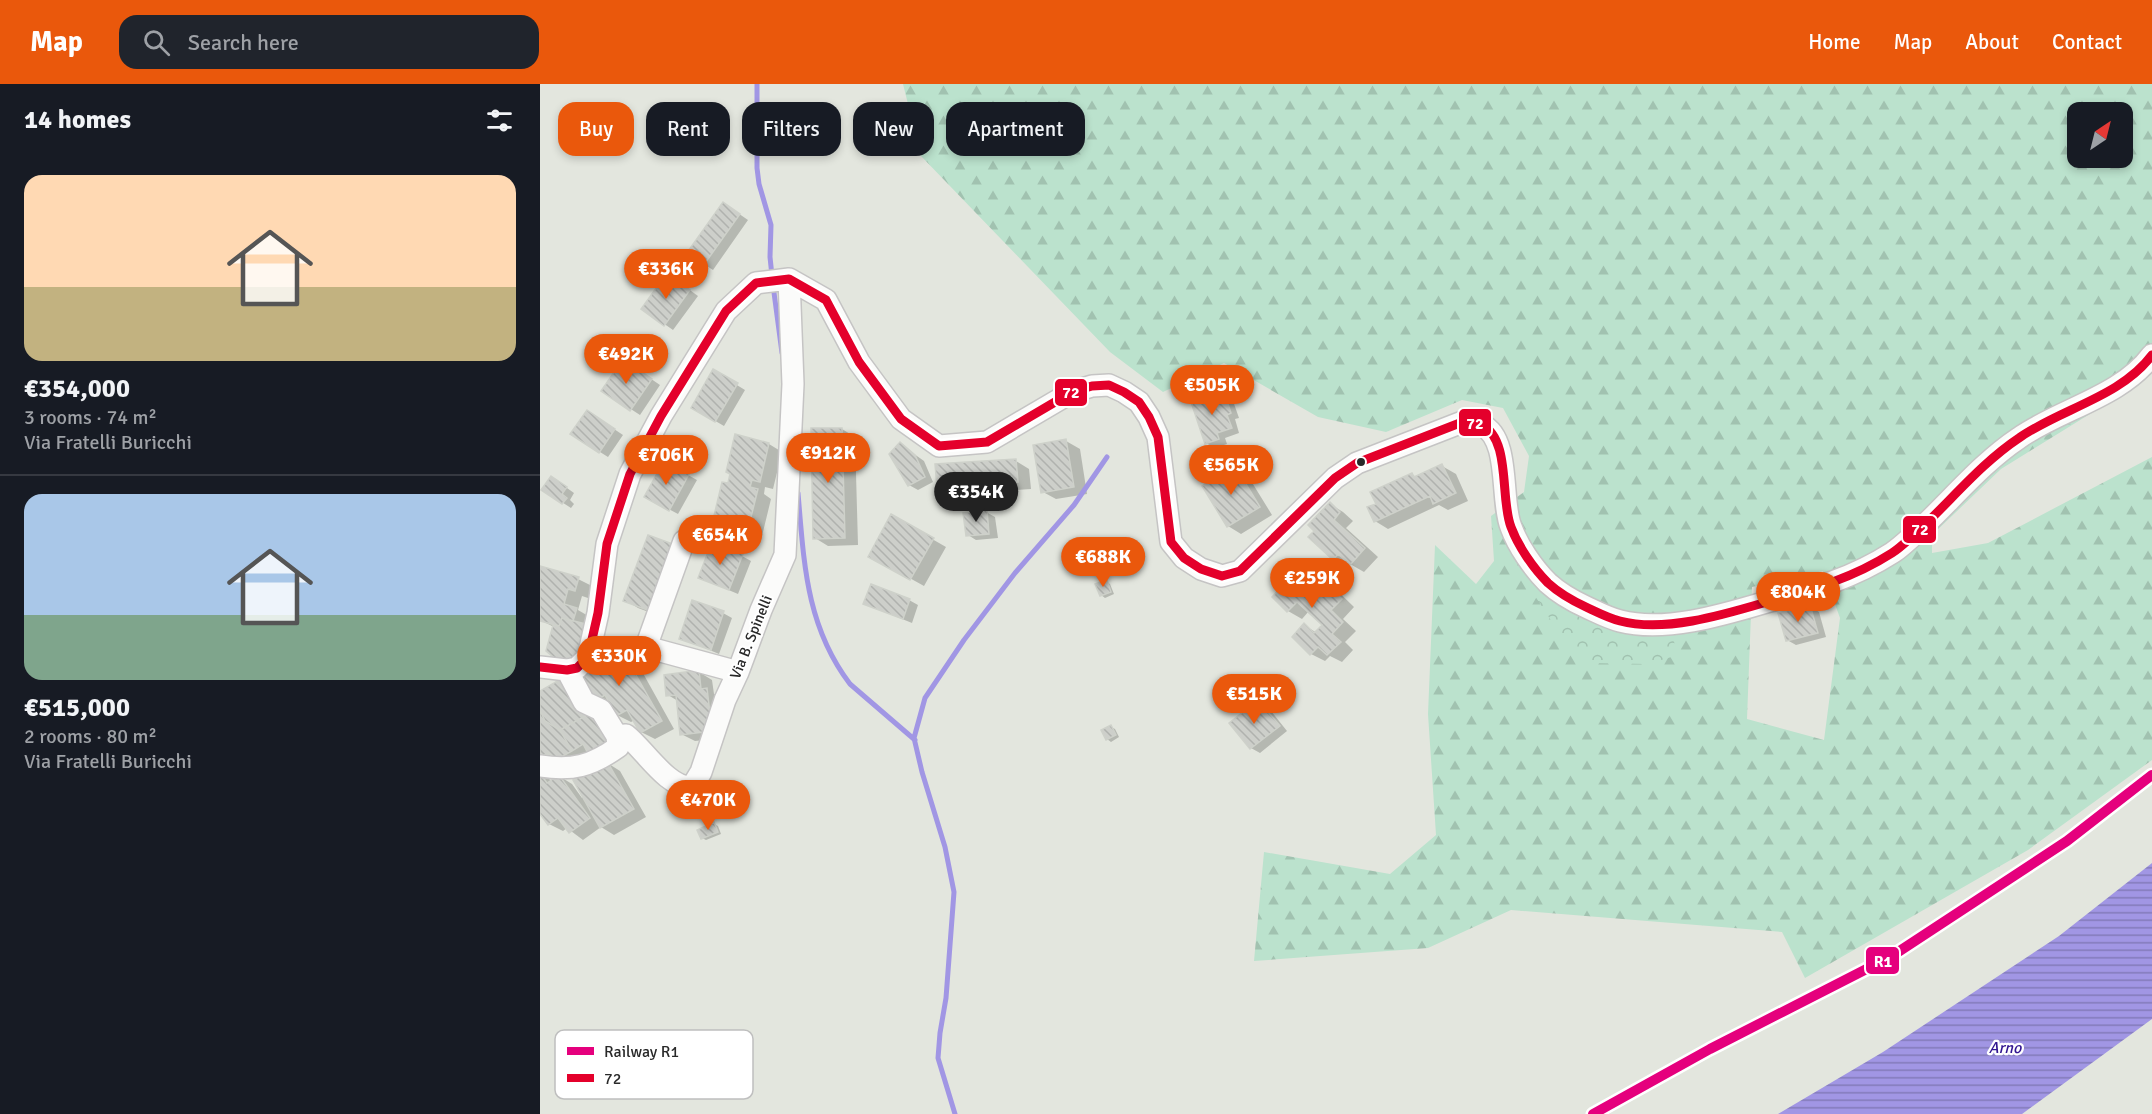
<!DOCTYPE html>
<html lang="en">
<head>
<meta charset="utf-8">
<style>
	body { margin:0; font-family:Signika,sans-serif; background:#20242c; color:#f1f3f6; height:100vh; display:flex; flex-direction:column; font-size:22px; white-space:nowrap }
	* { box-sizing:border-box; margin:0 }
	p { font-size:20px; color:#9ea1a6 }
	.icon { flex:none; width:33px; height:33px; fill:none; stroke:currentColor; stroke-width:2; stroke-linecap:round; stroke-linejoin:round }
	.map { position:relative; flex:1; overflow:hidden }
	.sheet { display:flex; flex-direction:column; background:#171b24; width:540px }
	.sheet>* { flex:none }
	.top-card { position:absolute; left:18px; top:18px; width:570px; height:54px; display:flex; gap:12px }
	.needle { width:39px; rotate:35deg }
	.fabs { position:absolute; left:1527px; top:18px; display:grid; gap:12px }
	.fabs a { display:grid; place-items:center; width:66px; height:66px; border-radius:12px; background:#171b24; box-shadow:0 3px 9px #0003; font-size:30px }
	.price { position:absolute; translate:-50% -51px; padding:0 14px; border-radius:21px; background:#ea580c; color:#fff; font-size:20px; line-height:39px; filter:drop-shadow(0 2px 3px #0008) }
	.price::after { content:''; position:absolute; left:50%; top:36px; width:18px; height:14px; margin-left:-9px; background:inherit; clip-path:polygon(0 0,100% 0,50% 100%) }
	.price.on { background:#222; color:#fff }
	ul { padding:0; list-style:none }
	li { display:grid; align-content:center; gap:12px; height:318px; padding:0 24px }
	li+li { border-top:2px solid #363941 }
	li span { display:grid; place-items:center; height:186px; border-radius:18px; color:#555 }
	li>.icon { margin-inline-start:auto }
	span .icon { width:108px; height:108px; fill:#fffc; stroke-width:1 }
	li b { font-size:26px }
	h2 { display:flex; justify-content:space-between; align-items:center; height:72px; padding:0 24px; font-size:26px }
	.pill { padding:0 21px; border-radius:18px; background:#171b24; box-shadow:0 3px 9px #0003; font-size:21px; line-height:54px }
	.pill.on { background:#ea580c; color:#fff }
	header { display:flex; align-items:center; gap:36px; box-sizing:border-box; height:84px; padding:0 30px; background:#ea580c; color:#fff }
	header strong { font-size:28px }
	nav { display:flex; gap:33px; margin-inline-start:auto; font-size:21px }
	.search { width:420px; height:54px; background:#20242c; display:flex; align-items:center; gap:15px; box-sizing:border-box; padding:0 21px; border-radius:18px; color:#9ea1a6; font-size:22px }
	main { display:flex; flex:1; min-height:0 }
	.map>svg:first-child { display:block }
	.forest { fill:url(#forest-firs); fill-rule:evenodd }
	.park { fill:url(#park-crowns) }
	.water { fill:url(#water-rules) }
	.shadow { fill:#0003 }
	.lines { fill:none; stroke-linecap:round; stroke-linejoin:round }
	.stream { stroke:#a196e4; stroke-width:5 }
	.building { fill:url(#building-back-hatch); stroke:#ced1ca; stroke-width:1.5 }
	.street-casing { stroke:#c5c4c4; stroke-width:24 }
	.street { stroke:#fbfbfa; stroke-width:21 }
	.bus-1-casing { stroke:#fff; stroke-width:14 }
	.bus-1 { stroke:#e4002b; stroke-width:9 }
	.rail-1-casing { stroke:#fff; stroke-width:15 }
	.rail-1 { stroke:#e5007d; stroke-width:10 }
	.bus-dot { fill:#292929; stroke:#fff; stroke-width:2 }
	.labels { text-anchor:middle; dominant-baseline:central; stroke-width:4.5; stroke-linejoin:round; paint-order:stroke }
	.street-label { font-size:15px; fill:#292929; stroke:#fff }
	.water-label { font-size:16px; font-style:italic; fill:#311590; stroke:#fff }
	.key { fill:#fff; stroke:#bfbfbf; stroke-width:1.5 }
	.key-label { font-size:16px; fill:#292929 }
	.line-badge { stroke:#fff; stroke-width:2 }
	.badge-label { font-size:16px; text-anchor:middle; font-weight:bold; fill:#fff }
</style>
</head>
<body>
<header>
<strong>Map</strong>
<div class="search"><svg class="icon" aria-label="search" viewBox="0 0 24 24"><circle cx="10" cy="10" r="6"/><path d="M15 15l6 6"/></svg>Search here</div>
<nav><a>Home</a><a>Map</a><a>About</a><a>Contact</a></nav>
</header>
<main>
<section class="sheet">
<h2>14 homes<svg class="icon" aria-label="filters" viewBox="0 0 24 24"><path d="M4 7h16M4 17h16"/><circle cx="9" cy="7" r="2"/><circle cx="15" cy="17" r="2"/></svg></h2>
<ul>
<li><span style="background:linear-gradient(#ffd9b3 60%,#c2b280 0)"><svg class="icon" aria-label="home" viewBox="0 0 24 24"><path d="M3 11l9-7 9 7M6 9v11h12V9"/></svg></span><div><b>€354,000</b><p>3 rooms · 74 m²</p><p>Via Fratelli Buricchi</p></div></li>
<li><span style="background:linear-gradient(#a9c7e8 65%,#7fa58c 0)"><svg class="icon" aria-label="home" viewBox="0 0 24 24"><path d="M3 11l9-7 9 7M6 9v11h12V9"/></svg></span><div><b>€515,000</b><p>2 rooms · 80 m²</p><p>Via Fratelli Buricchi</p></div></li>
</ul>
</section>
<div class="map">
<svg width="1612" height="1030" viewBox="0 0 1612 1030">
	<defs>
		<pattern id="forest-firs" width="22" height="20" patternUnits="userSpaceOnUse" patternTransform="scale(1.5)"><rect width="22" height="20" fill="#bbe2cd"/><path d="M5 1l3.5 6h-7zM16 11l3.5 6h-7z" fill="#a1c2b0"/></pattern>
		<pattern id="park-crowns" width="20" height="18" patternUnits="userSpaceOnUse" patternTransform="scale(1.5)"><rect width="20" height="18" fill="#bbe2cd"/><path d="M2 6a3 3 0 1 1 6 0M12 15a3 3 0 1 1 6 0" fill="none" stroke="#a1c2b0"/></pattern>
		<pattern id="water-rules" width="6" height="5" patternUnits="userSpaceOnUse" patternTransform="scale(1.5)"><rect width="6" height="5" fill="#a196e4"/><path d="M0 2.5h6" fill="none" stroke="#837ab9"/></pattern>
		<pattern id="building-back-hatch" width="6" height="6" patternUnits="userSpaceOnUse" patternTransform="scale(1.5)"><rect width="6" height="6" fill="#cdcfca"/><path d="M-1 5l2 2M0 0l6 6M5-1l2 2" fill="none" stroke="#b0b2ae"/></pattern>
	</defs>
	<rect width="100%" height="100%" fill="#e3e6de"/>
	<!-- forest -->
	<path class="forest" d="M363 0H1612V281L1592 304 1461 385 1392 451V469L1448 459 1612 373V676L1488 766 1265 894 1242 848 971 826 888 864 714 877 724 768 850 790 896 751 888 630 895 461 936 500 954 477 951 432 984 408 989 372 963 324 922 316 846 348 778 333 684 279 623 308 570 268 381 72ZM1538 28H1582V74H1538ZM1283 487 1300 534 1284 656 1207 635 1212 503Z"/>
	<!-- park -->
	<path class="park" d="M968 471 1026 522 1058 541 1103 553 1132 551 1138 571 1108 580 1044 579 1016 544Z"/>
	<!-- water -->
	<path class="water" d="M1612 779V935L1482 1030H1238L1343 968 1519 852Z"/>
	<!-- shadow -->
	<path class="shadow" d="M192 125 208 136 173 186 148 170Z
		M136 196 158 212 133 246 103 225Z
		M92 282 120 301 100 331 63 307Z
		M174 287 205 306 184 342 153 324Z
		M684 309 692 314 699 334 695 335 699 349 685 354 687 360 675 364 666 359Z
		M56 333 83 351 68 373 60 368Z
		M302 345 315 353 318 461 288 462 275 454Z
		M196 352 229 360 242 368 233 405 225 403 224 410 231 415 222 452 188 443 175 436 189 401Z
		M526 357 540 365 547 410 516 415 503 408Z
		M360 360 384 377 393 398 378 406 369 401Z
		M476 377 489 385 491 405 412 410 398 403Z
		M902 382 916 390 928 417 908 426 899 421 848 445 835 437 838 420 872 390 877 394Z
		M695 384 708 392 732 431 701 450 688 442Z
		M148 391 157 396 138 430 106 413Z
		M20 399 34 409 30 416 34 420 31 424 3 406Z
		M790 420 803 428 813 437 806 444 838 473 824 488 810 480 807 482 794 475Z
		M446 428 455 433 458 454 436 456 428 451Z
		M352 432 406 463 384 502 330 472Z
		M138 464 151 471 127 535 98 524 85 516Z
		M202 472 211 477 198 510 160 494Z
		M765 481 778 488 814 523 803 535 816 547 805 558 813 566 802 578 790 572 785 577 771 570 754 553 764 541 777 549 784 541 769 527 762 535 748 527 734 513Z
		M0 485 38 495 52 502 48 514 42 512 38 526 50 533 47 542 14 543 0 536Z
		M567 498 570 500 574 510 565 514 561 511Z
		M369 516 378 521 372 539 325 520Z
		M1270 522 1279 528 1286 553 1256 561 1247 556Z
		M183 529 192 534 179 570 141 554Z
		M75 556 89 564 134 645 115 655 101 648 95 636 91 638 77 631 69 635 89 669 69 680 80 687 106 733 74 751 61 743 43 756 27 744 23 747 9 740 0 727V689L12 697 19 692 32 700 42 714 64 681 0 688V609L68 576Z
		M159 588 172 596 174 610 180 613 185 654 155 657 141 650 138 617 128 611Z
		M719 617 727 622 747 647 720 669 711 664Z
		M571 643 575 645 579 653 571 658 567 655 563 647Z
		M174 740 178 742 181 750 166 756 162 754Z"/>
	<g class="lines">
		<!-- stream -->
		<path class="stream" d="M217 0V84L219 100 231 141 230 173 232 192
			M233 201 242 269
			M258 409C264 479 266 542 310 600L375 656
			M415 1030 398 974 400 949 406 914 414 808 405 763 382 688 374 654 385 614 424 556 475 489 534 421 567 373"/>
	</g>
	<!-- building -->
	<path class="building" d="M183 118 200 130 163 182 146 170Z
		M127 189 150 206 124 242 101 225Z
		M83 275 112 295 90 327 61 307Z
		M173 285 198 299 175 338 151 324Z
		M684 307 691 329 687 331 692 344 677 349 679 355 665 360 651 318Z
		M47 326 75 345 59 369 30 350Z
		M271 344H302L305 454 273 455Z
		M195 350 229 359 220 398 212 396 210 403 218 405 208 445 173 436 182 398 188 399 190 390 186 388Z
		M526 355 534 403 501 409 493 361Z
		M360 358 375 371 385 393 368 402 349 370Z
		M476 375 478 398 397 404 395 380Z
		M123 379 149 390 129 427 104 413Z
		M902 380 916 409 893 420 890 412 834 438 827 423 836 420 830 408 872 389 874 393Z
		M695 382 720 423 687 443 662 402Z
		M11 392 27 403 22 410 27 414 22 420 1 406Z
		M790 418 800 428 794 436 825 464 810 481 798 470 793 476 768 453 774 447 768 441Z
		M447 426 449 450 426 452 423 429Z
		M351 430 394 454 370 496 328 473Z
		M108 451 138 462 113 528 83 517Z
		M172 458 203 470 189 506 158 494Z
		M764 479 802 515 791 526 803 538 792 550 801 558 787 571 778 563 770 571 752 553 764 539 774 549 782 541 757 518 747 528 732 513Z
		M0 482 39 493 35 507 28 505 24 520 37 524 33 537 22 534 19 542 0 537Z
		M567 496 571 508 560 512 555 500Z
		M331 500 370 515 363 535 323 520Z
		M152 516 184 527 171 566 139 555Z
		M1270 521 1278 549 1246 557 1238 529Z
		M22 534 50 541 36 581 19 578 6 567 13 541 19 542Z
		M75 554 122 637 100 649 87 626 76 632 65 611 51 619 36 591 66 575 59 563Z
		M159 586 161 605 167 604 172 647 140 651 136 611 126 612 124 591Z
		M26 592 49 630 20 646 5 637 0 626V607Z
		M718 616 740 642 710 665 689 639Z
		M0 626 5 637 20 646 32 667 14 677 9 669 0 673Z
		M56 626 76 661 51 675 43 660 32 667 20 646Z
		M571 641 576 651 566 656 561 646Z
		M67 677 94 725 60 744 33 696Z
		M0 689 7 699 19 691 50 734 29 749 18 734 8 741 0 730Z
		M174 738 178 748 161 755 157 746Z"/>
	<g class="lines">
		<!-- street casing -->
		<g class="street-casing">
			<path id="street" d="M144 457 106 563 198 588
				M0 583 27 586 37 584 48 573 58 529 67 460 90 390 121 332 186 227 216 199 249 195 286 216 319 278 361 335 399 362 447 358 532 308 552 302 569 301 584 308 599 318 609 333 618 353 631 458 644 474 661 485 682 492 700 487 795 394 817 379 925 337C930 338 938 339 942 341 971 355 960 416 971 443 978 462 993 484 1008 499 1019 509 1033 517 1046 523 1057 528 1068 534 1080 537 1126 549 1186 530 1230 517 1274 505 1313 494 1352 469 1360 464 1368 456 1376 449 1410 418 1440 380 1479 354 1520 325 1581 313 1612 271
				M77 652 86 651C104 665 128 705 152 703L161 688 185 616 198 588 221 526 245 471 253 300 249 195
				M0 682C33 687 51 682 78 663L77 652 61 626 44 618 27 586"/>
		</g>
		<!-- street -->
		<use href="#street" class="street"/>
		<!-- bus-1 casing -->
		<g class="bus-1-casing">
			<path id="bus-1" d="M0 583 27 586 37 584 48 573 58 529 67 460 90 390 121 332 186 227 216 199 249 195 286 216 319 278 361 335 399 362 447 358 532 308 552 302 569 301 584 308 599 318 609 333 618 353 631 458 644 474 661 485 682 492 700 487 795 394 817 379 925 337C930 338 938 339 942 341 971 355 960 416 971 443 978 462 993 484 1008 499 1019 509 1033 517 1046 523 1057 528 1068 534 1080 537 1126 549 1186 530 1230 517 1274 505 1313 494 1352 469 1360 464 1368 456 1376 449 1410 418 1440 380 1479 354 1520 325 1581 313 1612 271"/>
		</g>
		<!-- bus-1 -->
		<use href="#bus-1" class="bus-1"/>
		<!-- rail-1 casing -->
		<g class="rail-1-casing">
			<path id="rail-1" d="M1053 1030 1170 965 1352 872 1527 757 1612 691"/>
		</g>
		<!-- rail-1 -->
		<use href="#rail-1" class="rail-1"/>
	</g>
	<!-- markers -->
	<circle class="bus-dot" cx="821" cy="378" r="5"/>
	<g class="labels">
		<!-- street labels -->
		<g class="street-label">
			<text transform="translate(211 553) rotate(-68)">Via B. Spinelli</text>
		</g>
		<!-- water labels -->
		<g class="water-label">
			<text x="1465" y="964">Arno</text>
		</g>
	</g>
	<!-- legend -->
	<rect x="15" y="946" width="198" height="69" rx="9" class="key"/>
	<rect x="27" y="963" width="27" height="8" fill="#e5007d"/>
	<rect x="27" y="990" width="27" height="8" fill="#e4002b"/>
	<g class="key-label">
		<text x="64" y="973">Railway R1</text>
		<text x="64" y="1000">72</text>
	</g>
	<g class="line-badge">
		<rect x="514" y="294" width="34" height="29" rx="6" fill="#e4002b"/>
		<rect x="918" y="324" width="34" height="29" rx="6" fill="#e4002b"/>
		<rect x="1362" y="431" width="35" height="29" rx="6" fill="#e4002b"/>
		<rect x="1325" y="862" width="35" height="29" rx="6" fill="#e5007d"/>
	</g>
	<g class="badge-label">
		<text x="531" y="314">72</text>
		<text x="935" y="345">72</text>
		<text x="1380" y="451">72</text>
		<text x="1343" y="883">R1</text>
	</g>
</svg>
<div class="fabs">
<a><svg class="needle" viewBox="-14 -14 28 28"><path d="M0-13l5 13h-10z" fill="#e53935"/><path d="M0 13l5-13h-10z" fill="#9ea1a6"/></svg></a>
</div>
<b class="price" style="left:126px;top:216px">€336K</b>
<b class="price" style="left:86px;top:301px">€492K</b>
<b class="price" style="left:672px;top:332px">€505K</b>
<b class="price" style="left:288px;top:400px">€912K</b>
<b class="price" style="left:126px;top:402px">€706K</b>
<b class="price" style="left:691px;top:412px">€565K</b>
<b class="price on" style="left:436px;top:439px">€354K</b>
<b class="price" style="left:180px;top:482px">€654K</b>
<b class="price" style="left:563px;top:504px">€688K</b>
<b class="price" style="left:772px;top:525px">€259K</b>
<b class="price" style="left:1258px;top:539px">€804K</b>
<b class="price" style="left:79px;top:603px">€330K</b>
<b class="price" style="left:714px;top:641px">€515K</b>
<b class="price" style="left:168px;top:747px">€470K</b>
<div class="top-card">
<a class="pill on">Buy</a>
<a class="pill">Rent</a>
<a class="pill">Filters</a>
<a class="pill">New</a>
<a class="pill">Apartment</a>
</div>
</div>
</main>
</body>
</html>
